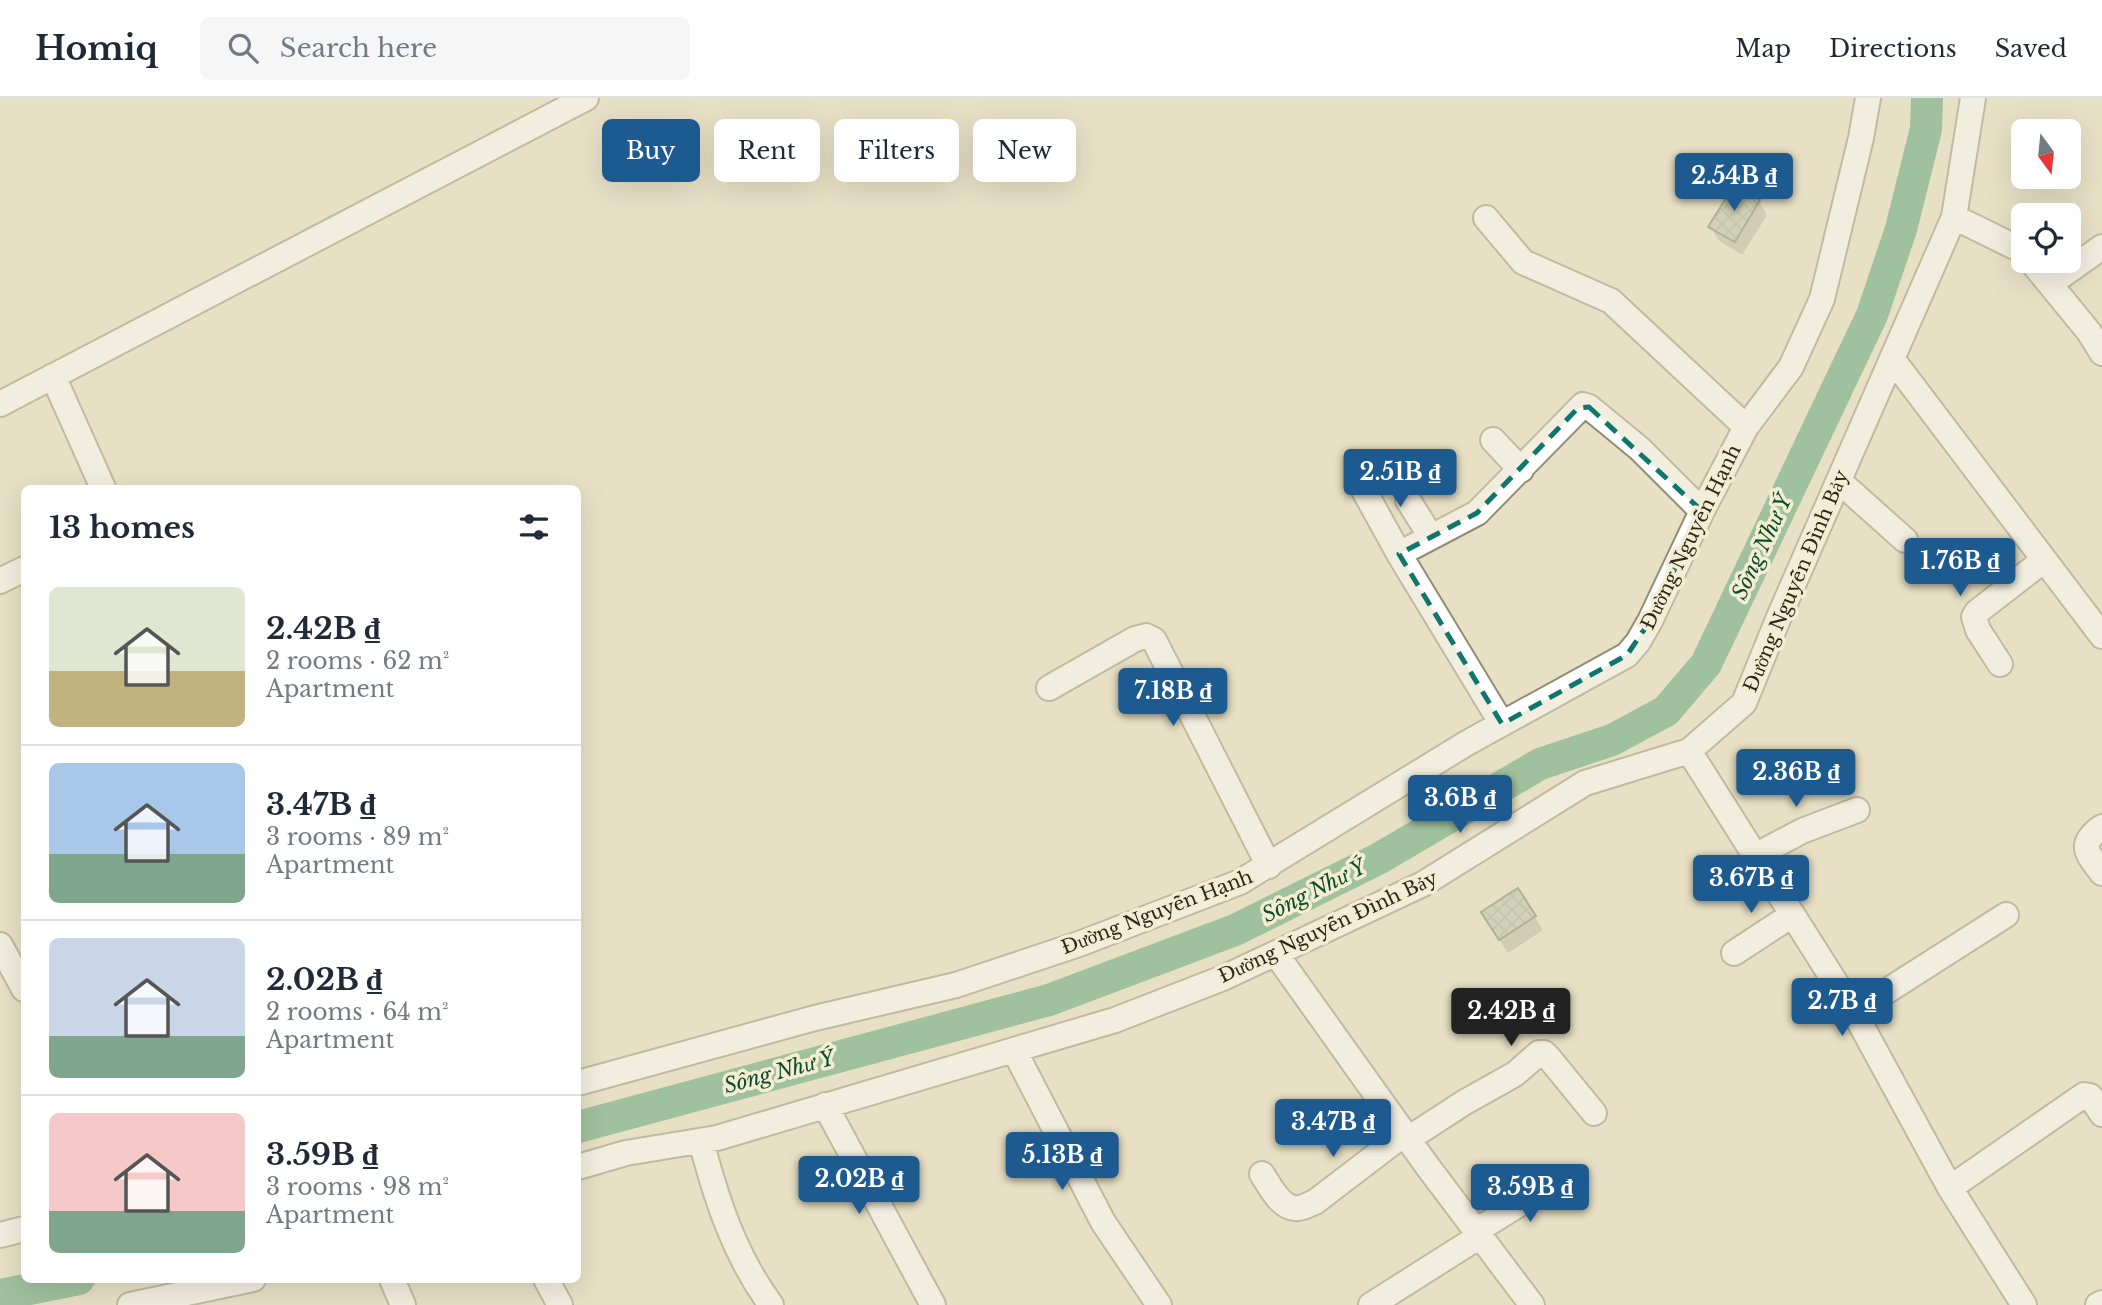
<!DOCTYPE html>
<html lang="en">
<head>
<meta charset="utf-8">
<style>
	body { margin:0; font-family:"Libre Baskerville",serif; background:#f6f6f7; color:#1f2937; height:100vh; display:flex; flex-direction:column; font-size:26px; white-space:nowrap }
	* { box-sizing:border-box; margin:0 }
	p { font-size:23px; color:#747a83 }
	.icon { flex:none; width:38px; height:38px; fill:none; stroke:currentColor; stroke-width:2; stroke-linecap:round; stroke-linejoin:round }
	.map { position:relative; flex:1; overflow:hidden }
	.panel { position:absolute; left:21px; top:387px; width:560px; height:798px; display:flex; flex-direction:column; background:#fff; border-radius:10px; box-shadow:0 7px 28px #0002 }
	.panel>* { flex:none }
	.guide { position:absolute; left:602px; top:21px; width:665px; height:63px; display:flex; gap:14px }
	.needle { width:46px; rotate:165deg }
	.tools { position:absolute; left:2011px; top:21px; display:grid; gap:14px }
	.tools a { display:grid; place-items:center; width:70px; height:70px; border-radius:10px; background:#fff; box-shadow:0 7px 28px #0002; font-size:35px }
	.price { position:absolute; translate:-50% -60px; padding:0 16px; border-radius:7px; background:#1d5a90; color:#fff; font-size:23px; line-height:46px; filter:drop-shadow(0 2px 4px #0008) }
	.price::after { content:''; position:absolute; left:50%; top:42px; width:21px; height:16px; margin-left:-10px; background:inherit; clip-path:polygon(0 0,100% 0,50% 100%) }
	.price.on { background:#222; color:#fff }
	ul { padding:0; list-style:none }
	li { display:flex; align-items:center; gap:21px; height:175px; padding:0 28px }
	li+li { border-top:2px solid #e0e1e3 }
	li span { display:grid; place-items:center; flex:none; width:196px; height:140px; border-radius:10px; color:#555 }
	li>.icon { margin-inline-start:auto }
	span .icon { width:84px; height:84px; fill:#fffc; stroke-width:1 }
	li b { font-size:30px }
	h2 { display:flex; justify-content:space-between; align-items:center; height:84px; padding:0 28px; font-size:30px }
	.tag { padding:0 24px; border-radius:10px; background:#fff; box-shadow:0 7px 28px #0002; font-size:24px; line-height:63px }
	.tag.on { background:#1d5a90; color:#fff }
	header { display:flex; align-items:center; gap:42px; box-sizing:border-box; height:98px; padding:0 35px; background:#fff; border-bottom:2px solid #e0e1e3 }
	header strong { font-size:33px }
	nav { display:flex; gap:38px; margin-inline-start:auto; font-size:24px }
	.search { width:490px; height:63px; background:#f6f6f7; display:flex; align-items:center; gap:18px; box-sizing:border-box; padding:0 24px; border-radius:10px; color:#747a83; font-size:26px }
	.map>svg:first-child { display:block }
	.shadow { fill:#0003 }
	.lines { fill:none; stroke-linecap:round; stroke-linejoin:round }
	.river { stroke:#4a9c6e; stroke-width:32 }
	.building { fill:url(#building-cross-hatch); stroke:#6f7861; stroke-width:2 }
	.minor-casing { stroke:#938c74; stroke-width:28 }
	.minor { stroke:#fff; stroke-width:24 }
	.marked { fill:none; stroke:#0f766e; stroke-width:5; stroke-dasharray:14 9; stroke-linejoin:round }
	.labels { text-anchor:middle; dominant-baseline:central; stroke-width:7; stroke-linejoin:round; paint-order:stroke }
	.street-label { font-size:19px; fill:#2a271d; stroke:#f4edd2 }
	.water-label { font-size:21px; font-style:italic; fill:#0b4c2d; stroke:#f4edd2 }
</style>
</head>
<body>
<header>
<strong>Homiq</strong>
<div class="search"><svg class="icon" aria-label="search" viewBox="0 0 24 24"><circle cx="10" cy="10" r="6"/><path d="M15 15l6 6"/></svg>Search here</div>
<nav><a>Map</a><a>Directions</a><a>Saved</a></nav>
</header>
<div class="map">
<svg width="2102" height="1207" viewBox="0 0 2102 1207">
	<defs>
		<pattern id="building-cross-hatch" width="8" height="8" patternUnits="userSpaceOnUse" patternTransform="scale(1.75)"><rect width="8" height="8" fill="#b8c2aa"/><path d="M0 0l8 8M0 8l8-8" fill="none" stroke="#9ea792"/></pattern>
	</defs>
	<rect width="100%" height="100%" fill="#e7e0c5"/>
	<!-- shadow -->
	<path class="shadow" d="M1759 103 1767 117 1742 157 1718 142 1711 129Z
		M1518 792 1543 832 1508 855 1491 828Z"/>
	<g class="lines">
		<!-- river -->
		<path class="river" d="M578 1029 1049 902 1235 832 1378 761 1540 666 1612 642 1666 613 1706 566 1872 217 1901 131 1926 31 1927 0
			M0 1197 79 1181"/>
	</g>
	<!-- building -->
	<path class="building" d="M1735 86 1760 102 1735 144 1708 129Z
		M1518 790 1536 818 1499 842 1481 814Z"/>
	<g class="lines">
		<!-- minor casing -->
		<g class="minor-casing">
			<path id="minor" d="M1954 119 2023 153
				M1486 120 1523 164 1611 203 1746 329
				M2031 163 2089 234 2102 255
				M2050 186 2102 149
				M1893 262 2102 538
				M53 278 103 390
				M0 306 586 0
				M1493 342 1521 372
				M1839 383 1905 442
				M1361 387 1399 456
				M1408 402 1431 439
				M0 483 24 471
				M2000 566 1978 532 1974 519 1977 514 2044 462
				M1049 590 1135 541 1146 538 1154 542 1269 768
				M1502 626 1399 456 1477 415 1583 307 1589 309 1640 351 1702 413
				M1689 653 1854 914 1950 1090 2024 1207
				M2102 729C2078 746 2086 754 2102 775
				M1755 758 1802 733 1857 712
				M0 847 24 891
				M1734 855 1792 817
				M1276 856 1428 1069 1532 1207
				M1854 914 2006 817
				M1014 952 1103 1124 1159 1207
				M578 985 815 920 956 887 1079 846 1240 784 1467 645 1627 557 1638 544 1650 523 1702 413 1746 329 1791 269 1822 201 1861 40 1868 0
				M825 1007 933 1207
				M1408 1041 1465 1004 1515 976 1539 955H1544L1549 960 1594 1015
				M701 1043C717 1103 734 1156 771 1207
				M578 1069 626 1055 717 1040 1115 922 1223 880 1423 786 1585 685 1689 653 1744 605 1779 519 1954 119 1973 0
				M1262 1076C1270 1088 1281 1112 1298 1110 1303 1110 1310 1106 1315 1104L1404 1036
				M1950 1090 2084 997 2090 998 2102 1016
				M1476 1133 1537 1095 1555 1080
				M0 1137 24 1131
				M392 1181 403 1207
				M546 1181 560 1207
				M130 1207 253 1181
				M1371 1207 1480 1138
				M2098 1207 2102 1205"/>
		</g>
		<!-- minor -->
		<use href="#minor" class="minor"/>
	</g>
	<!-- marked area -->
	<path d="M0 0H2102V1207H0ZM1589 309 1702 413 1650 523 1627 557 1502 626 1399 456 1477 415 1578 310Z" fill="#e7e0c5" fill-opacity=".55" fill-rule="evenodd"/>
	<path class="marked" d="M1589 309 1702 413 1650 523 1627 557 1502 626 1399 456 1477 415 1578 310Z"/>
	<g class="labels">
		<!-- street labels -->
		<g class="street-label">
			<text transform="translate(1691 439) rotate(-64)">Đường Nguyễn Hạnh</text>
			<text transform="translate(1796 483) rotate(-67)">Đường Nguyễn Đình Bảy</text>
			<text transform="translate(1157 814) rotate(-21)">Đường Nguyễn Hạnh</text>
			<text transform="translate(1328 829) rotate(-25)">Đường Nguyễn Đình Bảy</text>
		</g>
		<!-- water labels -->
		<g class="water-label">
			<text transform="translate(1762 449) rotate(-65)">Sông Như Ý</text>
			<text transform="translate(1314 793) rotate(-27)">Sông Như Ý</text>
			<text transform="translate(779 974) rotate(-15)">Sông Như Ý</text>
		</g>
	</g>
</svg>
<div class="tools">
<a><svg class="needle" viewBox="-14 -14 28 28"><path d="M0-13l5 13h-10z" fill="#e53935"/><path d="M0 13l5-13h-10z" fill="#747a83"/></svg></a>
<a><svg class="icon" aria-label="locate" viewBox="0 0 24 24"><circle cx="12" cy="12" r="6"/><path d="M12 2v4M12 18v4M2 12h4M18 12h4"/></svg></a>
</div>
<b class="price" style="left:1734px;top:115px">2.54B ₫</b>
<b class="price" style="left:1400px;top:411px">2.51B ₫</b>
<b class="price" style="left:1960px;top:500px">1.76B ₫</b>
<b class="price" style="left:1173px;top:630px">7.18B ₫</b>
<b class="price" style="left:1796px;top:711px">2.36B ₫</b>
<b class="price" style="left:1460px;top:737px">3.6B ₫</b>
<b class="price" style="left:1751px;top:817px">3.67B ₫</b>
<b class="price" style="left:1842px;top:940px">2.7B ₫</b>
<b class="price on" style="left:1511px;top:950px">2.42B ₫</b>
<b class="price" style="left:1333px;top:1061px">3.47B ₫</b>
<b class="price" style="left:1062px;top:1094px">5.13B ₫</b>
<b class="price" style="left:859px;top:1118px">2.02B ₫</b>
<b class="price" style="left:1530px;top:1126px">3.59B ₫</b>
<div class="guide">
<a class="tag on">Buy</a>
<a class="tag">Rent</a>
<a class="tag">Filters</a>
<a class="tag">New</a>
</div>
<section class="panel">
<h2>13 homes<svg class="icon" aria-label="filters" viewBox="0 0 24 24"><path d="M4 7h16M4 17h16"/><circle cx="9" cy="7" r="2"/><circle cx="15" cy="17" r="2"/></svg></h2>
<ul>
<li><span style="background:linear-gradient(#dfe7d0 60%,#c2b280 0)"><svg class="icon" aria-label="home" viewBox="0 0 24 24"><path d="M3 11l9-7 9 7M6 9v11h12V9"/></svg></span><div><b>2.42B ₫</b><p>2 rooms · 62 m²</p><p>Apartment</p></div></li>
<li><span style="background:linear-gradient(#a9c7e8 65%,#7fa58c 0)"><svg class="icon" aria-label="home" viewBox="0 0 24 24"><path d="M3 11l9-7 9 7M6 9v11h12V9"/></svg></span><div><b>3.47B ₫</b><p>3 rooms · 89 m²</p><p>Apartment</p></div></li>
<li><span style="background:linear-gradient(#c9d6e8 70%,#7fa58c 0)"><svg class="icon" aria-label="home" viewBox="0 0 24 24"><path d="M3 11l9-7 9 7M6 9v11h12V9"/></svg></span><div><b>2.02B ₫</b><p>2 rooms · 64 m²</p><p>Apartment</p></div></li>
<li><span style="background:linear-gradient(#f6c9c9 70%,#7fa58c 0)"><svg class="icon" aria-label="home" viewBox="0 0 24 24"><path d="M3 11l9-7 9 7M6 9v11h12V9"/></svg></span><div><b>3.59B ₫</b><p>3 rooms · 98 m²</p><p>Apartment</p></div></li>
</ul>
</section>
</div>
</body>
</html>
